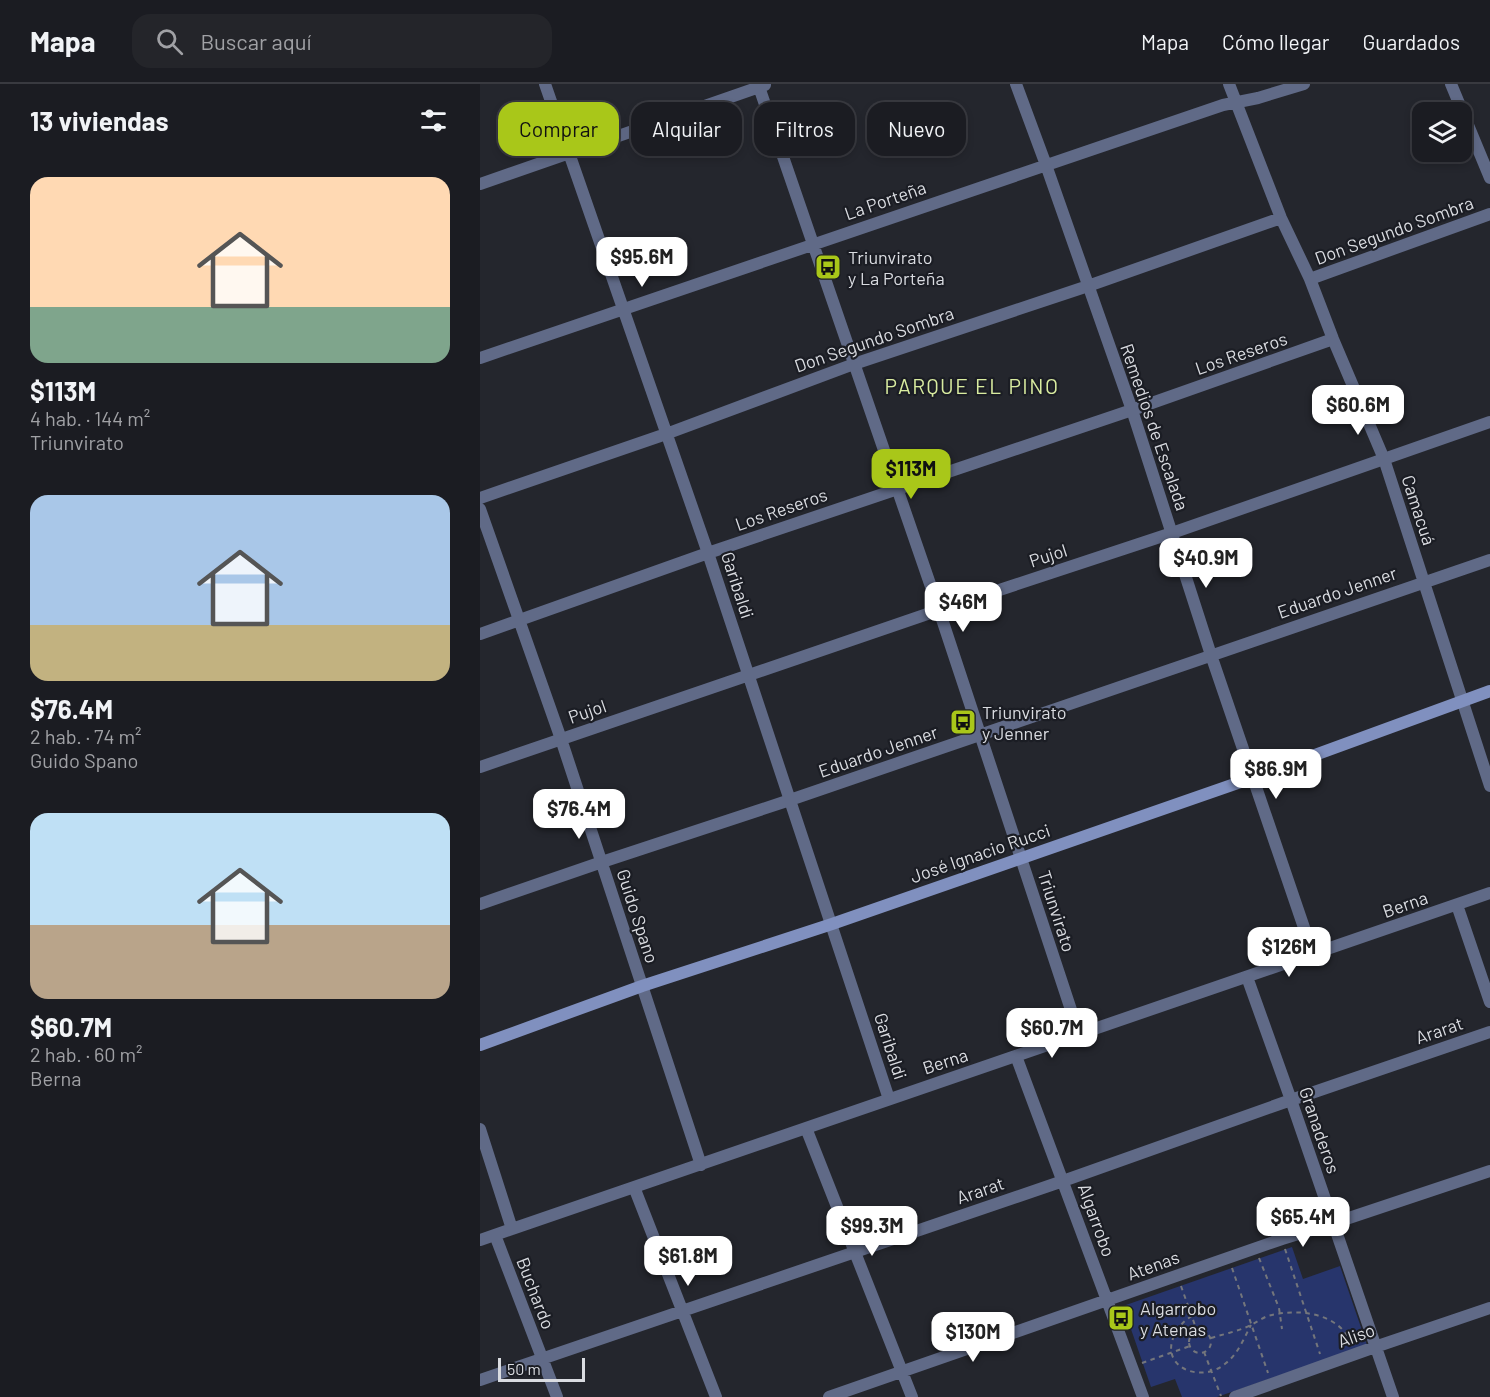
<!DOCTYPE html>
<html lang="es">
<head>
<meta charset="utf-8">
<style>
	body { margin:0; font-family:Barlow,sans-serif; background:#24252a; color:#f1f3f6; height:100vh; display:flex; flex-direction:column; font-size:22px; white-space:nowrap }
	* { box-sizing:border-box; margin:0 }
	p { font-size:20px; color:#a0a1a5 }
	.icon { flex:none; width:33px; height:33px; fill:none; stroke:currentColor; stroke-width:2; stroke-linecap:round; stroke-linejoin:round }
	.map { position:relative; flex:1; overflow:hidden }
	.panel { display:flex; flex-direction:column; background:#1b1c22; width:480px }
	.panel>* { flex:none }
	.top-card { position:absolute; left:18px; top:18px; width:570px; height:54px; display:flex; gap:12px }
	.fabs { position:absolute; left:932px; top:18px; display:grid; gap:12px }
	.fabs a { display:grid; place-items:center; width:60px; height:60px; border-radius:12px; background:#1b1c22; box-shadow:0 3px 9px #0003,0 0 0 2px #393a40; font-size:30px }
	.scale { position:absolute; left:18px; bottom:15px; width:87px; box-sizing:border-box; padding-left:6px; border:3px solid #dadce1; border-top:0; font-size:16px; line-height:21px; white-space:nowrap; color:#dadce1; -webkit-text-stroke:4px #1b1d24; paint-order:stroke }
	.price { position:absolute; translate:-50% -51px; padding:0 14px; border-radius:12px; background:#fff; color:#222; font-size:20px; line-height:39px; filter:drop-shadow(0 2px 3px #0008) }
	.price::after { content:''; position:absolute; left:50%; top:36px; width:18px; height:14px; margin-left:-9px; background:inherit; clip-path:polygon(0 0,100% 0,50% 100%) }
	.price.active { background:#a9c719; color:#111 }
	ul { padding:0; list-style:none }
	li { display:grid; align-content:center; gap:12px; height:318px; padding:0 30px }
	li span { display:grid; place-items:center; height:186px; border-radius:18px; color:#555 }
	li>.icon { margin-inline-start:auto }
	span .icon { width:108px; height:108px; fill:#fffc; stroke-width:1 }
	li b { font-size:26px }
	h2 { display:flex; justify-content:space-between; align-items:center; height:72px; padding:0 30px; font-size:26px }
	.tag { padding:0 21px; border-radius:18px; background:#1b1c22; box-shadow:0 3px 9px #0003,0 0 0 2px #393a40; font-size:21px; line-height:54px }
	.tag.active { background:#a9c719; color:#111 }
	header { display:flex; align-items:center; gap:36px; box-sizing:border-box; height:84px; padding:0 30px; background:#1b1c22; border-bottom:2px solid #393a40 }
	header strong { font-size:28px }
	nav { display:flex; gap:33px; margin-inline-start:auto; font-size:21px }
	.search { width:420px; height:54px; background:#24252a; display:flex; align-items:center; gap:15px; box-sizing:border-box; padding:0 21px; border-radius:18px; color:#a0a1a5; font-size:22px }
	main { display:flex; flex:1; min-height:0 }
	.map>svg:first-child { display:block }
	.green { fill:#27356c }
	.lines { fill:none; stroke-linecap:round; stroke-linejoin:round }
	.path { stroke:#74767c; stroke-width:2; stroke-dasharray:4.5 4.5; stroke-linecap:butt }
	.street { stroke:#606a87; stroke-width:12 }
	.secondary { stroke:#8090bf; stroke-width:12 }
	.labels { text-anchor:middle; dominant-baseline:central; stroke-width:4.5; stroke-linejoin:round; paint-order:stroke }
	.street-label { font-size:18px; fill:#dadce1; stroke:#1b1d24 }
	.poi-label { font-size:18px; fill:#dadce1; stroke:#1b1d24; text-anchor:start }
	.quarter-label { font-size:21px; letter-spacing:1.5px; fill:#d9eca0; stroke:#1b1d24 }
</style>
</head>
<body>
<header>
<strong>Mapa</strong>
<div class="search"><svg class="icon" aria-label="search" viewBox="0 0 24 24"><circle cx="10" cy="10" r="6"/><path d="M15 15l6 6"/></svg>Buscar aquí</div>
<nav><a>Mapa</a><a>Cómo llegar</a><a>Guardados</a></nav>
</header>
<main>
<section class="panel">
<h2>13 viviendas<svg class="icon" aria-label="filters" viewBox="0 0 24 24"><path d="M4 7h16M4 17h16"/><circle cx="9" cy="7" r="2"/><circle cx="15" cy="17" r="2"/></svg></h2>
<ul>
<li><span style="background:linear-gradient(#ffd9b3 70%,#7fa58c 0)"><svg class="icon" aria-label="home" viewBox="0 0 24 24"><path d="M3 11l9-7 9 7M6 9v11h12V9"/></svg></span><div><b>$113M</b><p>4 hab. · 144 m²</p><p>Triunvirato</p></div></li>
<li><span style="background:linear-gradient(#a9c7e8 70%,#c2b280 0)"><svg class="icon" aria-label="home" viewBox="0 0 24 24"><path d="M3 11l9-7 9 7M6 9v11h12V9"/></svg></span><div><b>$76.4M</b><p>2 hab. · 74 m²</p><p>Guido Spano</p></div></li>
<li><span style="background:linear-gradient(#bfe0f5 60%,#b9a48a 0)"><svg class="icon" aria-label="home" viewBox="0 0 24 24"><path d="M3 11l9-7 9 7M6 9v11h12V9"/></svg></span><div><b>$60.7M</b><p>2 hab. · 60 m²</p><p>Berna</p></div></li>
</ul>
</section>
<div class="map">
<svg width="1010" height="1313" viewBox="0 0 1010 1313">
	<rect width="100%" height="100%" fill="#24262d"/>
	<!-- green -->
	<path class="green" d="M812 1163 823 1195 860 1182 887 1261 737 1313H702L695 1295 671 1303 643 1222Z"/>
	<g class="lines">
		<!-- path -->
		<path class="path" d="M805 1165 840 1270
			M779 1174 799 1224 802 1245
			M752 1184 788 1289
			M701 1202 717 1247
			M712 1232C705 1236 700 1241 696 1248 676 1283 722 1301 746 1279 758 1270 764 1254 771 1241
			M709 1258a11 11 0 1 1 22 0a11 11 0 1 1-22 0Z
			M731 1254C744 1250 759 1247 771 1241 777 1238 782 1234 788 1232 817 1224 857 1228 871 1258
			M724 1268 741 1312
			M662 1279 710 1262"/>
		<!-- street -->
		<path class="street" d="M65 0 228 469 409 1015
			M278 0 459 526 599 950
			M536 0 566 81 652 326 731 571 833 870
			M749 0 801 134 830 195 853 255 904 375 1010 702
			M971 0 1010 94
			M0 100 285 1
			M830 195 1010 130
			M0 274 743 21 778 14 824 0
			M0 414 186 350 374 280 608 202 801 134
			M0 425 81 655 221 1081
			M0 550 228 469 652 326 853 255
			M0 683 459 526 692 449 1010 338
			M0 820 122 778 310 716 1010 476
			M977 821 1010 918
			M767 893 811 1016 913 1313
			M536 972 663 1313
			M326 1044 432 1313
			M0 1045 32 1145
			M154 1103 236 1313
			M15 1151 77 1313
			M0 1156 1010 809
			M0 1296 583 1097 811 1016 1010 948
			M349 1313 802 1155 854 1139 1010 1087
			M755 1313 895 1263 1010 1224"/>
		<!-- secondary -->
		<path class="secondary" d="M0 961 162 902 352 840 772 694 1010 607"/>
	</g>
	<!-- icons -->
	<defs>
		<g id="bus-square" transform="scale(1.35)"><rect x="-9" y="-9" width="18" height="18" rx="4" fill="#a9c719" stroke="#1b1d24"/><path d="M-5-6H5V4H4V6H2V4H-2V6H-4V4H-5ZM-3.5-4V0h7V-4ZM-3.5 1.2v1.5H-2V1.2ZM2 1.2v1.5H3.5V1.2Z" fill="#111"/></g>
	</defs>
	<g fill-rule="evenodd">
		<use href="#bus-square" x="348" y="183"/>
		<use href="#bus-square" x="483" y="638"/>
		<use href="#bus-square" x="641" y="1234"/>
	</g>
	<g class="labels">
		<!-- street labels -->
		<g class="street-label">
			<text transform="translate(405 116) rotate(-19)">La Porteña</text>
			<text transform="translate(914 146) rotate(-20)">Don Segundo Sombra</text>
			<text transform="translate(394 255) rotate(-19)">Don Segundo Sombra</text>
			<text transform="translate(761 269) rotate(-19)">Los Reseros</text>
			<text transform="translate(675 343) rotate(71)">Remedios de Escalada</text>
			<text transform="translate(301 425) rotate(-19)">Los Reseros</text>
			<text transform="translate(939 426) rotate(72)">Camacuá</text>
			<text transform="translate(568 471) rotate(-18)">Pujol</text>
			<text transform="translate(258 501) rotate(72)">Garibaldi</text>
			<text transform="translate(857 508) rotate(-19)">Eduardo Jenner</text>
			<text transform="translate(107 627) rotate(-19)">Pujol</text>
			<text transform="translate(398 667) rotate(-19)">Eduardo Jenner</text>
			<text transform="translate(500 769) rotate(-19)">José Ignacio Rucci</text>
			<text transform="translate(925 820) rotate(-19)">Berna</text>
			<text transform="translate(577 827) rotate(72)">Triunvirato</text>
			<text transform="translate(158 832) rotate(72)">Guido Spano</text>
			<text transform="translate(959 946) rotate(-19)">Ararat</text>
			<text transform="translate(411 962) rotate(72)">Garibaldi</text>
			<text transform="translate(465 977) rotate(-18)">Berna</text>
			<text transform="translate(840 1046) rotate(71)">Granaderos</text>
			<text transform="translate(500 1106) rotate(-19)">Ararat</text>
			<text transform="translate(617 1136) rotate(70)">Algarrobo</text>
			<text transform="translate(673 1181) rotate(-20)">Atenas</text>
			<text transform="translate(56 1209) rotate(69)">Buchardo</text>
			<text transform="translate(876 1251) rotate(-20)">Aliso</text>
		</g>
		<!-- poi labels -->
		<g class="poi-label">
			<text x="368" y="173">Triunvirato<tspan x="368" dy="21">y La Porteña</tspan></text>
			<text x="502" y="628">Triunvirato<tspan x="502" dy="21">y Jenner</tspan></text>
			<text x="660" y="1224">Algarrobo<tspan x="660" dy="21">y Atenas</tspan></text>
		</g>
		<!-- quarter labels -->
		<g class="quarter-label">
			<text x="492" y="301">PARQUE EL PINO</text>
		</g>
	</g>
</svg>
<div class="fabs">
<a><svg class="icon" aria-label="layers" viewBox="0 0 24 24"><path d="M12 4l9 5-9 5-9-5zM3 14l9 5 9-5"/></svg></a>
</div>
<div class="scale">50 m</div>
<b class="price" style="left:162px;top:204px">$95.6M</b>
<b class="price" style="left:878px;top:352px">$60.6M</b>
<b class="price active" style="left:431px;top:416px">$113M</b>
<b class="price" style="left:726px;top:505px">$40.9M</b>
<b class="price" style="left:483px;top:549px">$46M</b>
<b class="price" style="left:796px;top:716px">$86.9M</b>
<b class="price" style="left:99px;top:756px">$76.4M</b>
<b class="price" style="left:809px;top:894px">$126M</b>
<b class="price" style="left:572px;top:975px">$60.7M</b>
<b class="price" style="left:823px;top:1164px">$65.4M</b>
<b class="price" style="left:392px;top:1173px">$99.3M</b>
<b class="price" style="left:208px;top:1203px">$61.8M</b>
<b class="price" style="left:493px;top:1279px">$130M</b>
<div class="top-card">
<a class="tag active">Comprar</a>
<a class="tag">Alquilar</a>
<a class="tag">Filtros</a>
<a class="tag">Nuevo</a>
</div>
</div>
</main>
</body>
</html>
